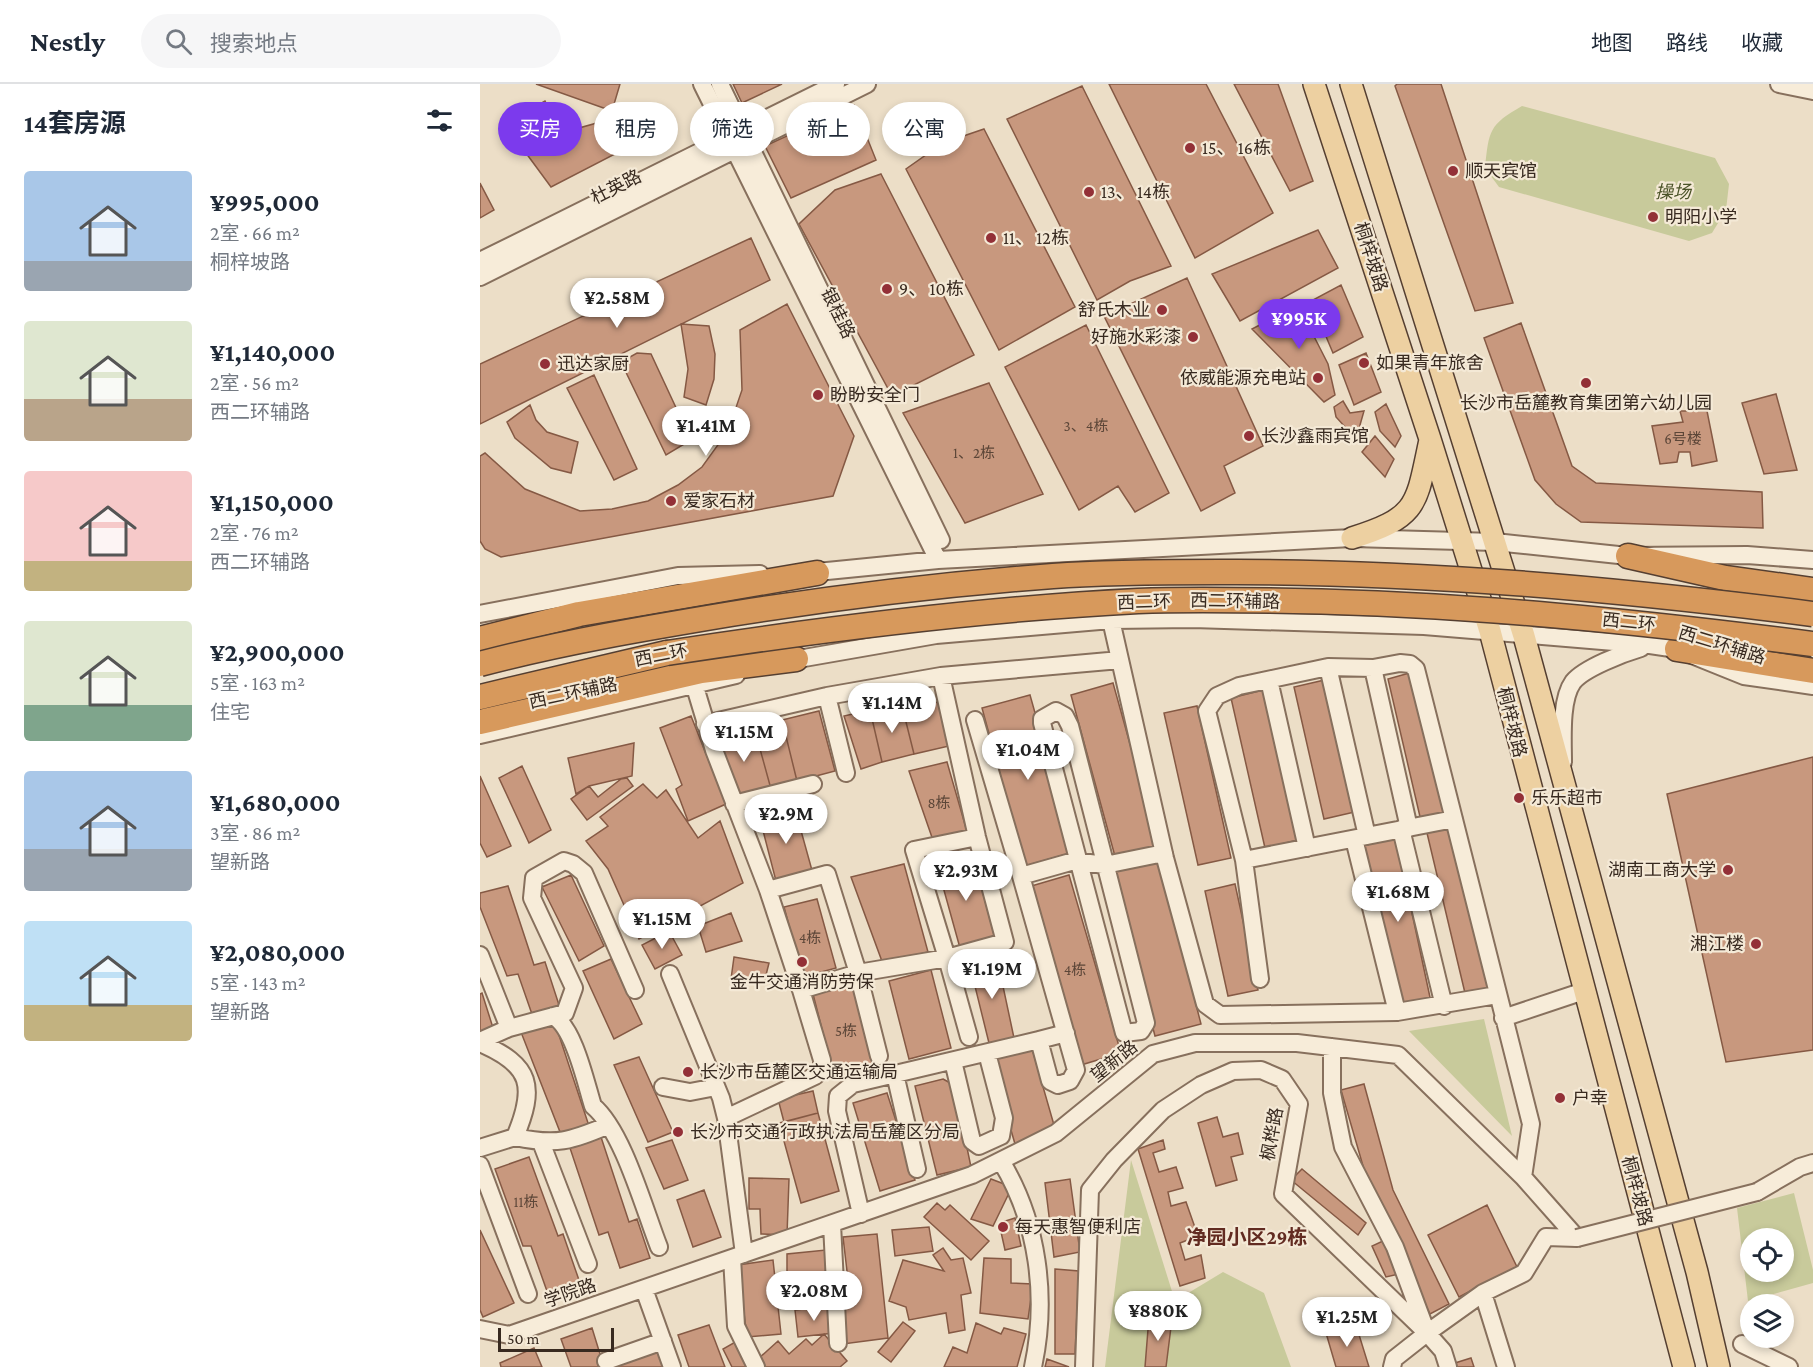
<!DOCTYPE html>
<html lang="zh">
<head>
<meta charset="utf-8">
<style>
	body { margin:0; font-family:"Crimson Pro","Noto Sans SC",serif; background:#f6f6f7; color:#1f2937; height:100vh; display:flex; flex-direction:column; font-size:22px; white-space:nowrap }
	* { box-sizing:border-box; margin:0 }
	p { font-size:20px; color:#747a83 }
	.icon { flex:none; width:33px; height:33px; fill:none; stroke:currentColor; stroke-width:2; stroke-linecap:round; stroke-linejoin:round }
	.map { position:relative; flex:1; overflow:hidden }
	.side { display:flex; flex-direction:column; background:#fff; width:480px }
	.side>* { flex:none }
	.guide { position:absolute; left:18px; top:18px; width:570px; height:54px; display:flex; gap:12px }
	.controls { position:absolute; left:1260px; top:1144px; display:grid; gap:12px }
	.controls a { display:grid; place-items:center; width:54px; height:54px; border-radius:50%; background:#fff; box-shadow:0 3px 9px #0003; font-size:30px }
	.scale { position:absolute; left:18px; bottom:15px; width:116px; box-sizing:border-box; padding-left:6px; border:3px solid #382a20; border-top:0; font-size:16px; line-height:21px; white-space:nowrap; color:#382a20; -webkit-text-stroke:4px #f4e9d6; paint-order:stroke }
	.price { position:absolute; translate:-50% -51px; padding:0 14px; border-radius:21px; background:#fff; color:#222; font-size:20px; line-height:39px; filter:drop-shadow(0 2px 3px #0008) }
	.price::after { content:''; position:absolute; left:50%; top:36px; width:18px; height:14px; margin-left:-9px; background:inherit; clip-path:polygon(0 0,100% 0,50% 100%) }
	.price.on { background:#7c3aed; color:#fff }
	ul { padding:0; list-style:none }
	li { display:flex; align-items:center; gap:18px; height:150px; padding:0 24px }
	li span { display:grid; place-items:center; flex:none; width:168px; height:120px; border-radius:6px; color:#555 }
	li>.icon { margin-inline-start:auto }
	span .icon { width:72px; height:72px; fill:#fffc; stroke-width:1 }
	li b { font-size:26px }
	h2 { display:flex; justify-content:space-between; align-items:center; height:72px; padding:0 24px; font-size:26px }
	.chip { padding:0 21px; border-radius:27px; background:#fff; box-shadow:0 3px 9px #0003; font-size:21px; line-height:54px }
	.chip.on { background:#7c3aed; color:#fff }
	header { display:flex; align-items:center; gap:36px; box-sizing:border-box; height:84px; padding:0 30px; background:#fff; border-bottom:2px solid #e0e1e3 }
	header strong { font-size:28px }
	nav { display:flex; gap:33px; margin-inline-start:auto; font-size:21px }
	.search { width:420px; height:54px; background:#f6f6f7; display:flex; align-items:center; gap:15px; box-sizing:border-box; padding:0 21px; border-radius:33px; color:#747a83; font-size:22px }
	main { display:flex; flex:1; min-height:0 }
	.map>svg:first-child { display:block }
	.green { fill:#c8ca9b; fill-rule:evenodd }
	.building { fill:#c8987e; stroke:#855944; stroke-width:1.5 }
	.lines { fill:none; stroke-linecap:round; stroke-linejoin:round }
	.minor-casing { stroke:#87705d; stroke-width:20 }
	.major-casing { stroke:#553f31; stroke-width:24 }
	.highway-casing { stroke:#553f31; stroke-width:27 }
	.minor { stroke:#f7ecd9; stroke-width:16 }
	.major { stroke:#edd0a1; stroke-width:21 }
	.highway { stroke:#d7995c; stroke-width:24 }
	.minor-bridge-casing { stroke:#87705d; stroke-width:20; stroke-linecap:butt }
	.highway-bridge-casing { stroke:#553f31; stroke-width:27; stroke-linecap:butt }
	.minor-bridge { stroke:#f7ecd9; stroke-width:16 }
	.highway-bridge { stroke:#d7995c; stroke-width:24 }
	.poi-dot { fill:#933037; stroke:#f4e9d6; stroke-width:2 }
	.labels { text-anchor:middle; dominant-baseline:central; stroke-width:4.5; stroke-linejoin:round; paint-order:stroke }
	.number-label { font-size:15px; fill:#5c4638 }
	.poi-label { font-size:18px; fill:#382a20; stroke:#f4e9d6; text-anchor:start }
	.street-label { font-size:18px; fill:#382a20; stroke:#f4e9d6 }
	.park-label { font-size:18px; font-style:italic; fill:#4b5328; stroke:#f4e9d6 }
	.neighbourhood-label { font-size:20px; font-weight:bold; fill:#622b21; stroke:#f4e9d6 }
</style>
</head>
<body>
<header>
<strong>Nestly</strong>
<div class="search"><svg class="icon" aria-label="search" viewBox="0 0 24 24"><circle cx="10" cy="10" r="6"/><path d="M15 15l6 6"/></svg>搜索地点</div>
<nav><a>地图</a><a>路线</a><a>收藏</a></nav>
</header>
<main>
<section class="side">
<h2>14套房源<svg class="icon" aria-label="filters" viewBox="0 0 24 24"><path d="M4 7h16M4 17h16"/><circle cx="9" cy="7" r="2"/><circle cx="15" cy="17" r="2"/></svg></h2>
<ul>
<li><span style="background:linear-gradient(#a9c7e8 75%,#9aa5b1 0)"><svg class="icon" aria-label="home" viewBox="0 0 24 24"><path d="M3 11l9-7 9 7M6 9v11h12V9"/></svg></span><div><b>¥995,000</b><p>2室 · 66 m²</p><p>桐梓坡路</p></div></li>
<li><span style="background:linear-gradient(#dfe7d0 65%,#b9a48a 0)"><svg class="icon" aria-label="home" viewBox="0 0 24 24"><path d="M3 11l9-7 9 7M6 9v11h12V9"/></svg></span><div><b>¥1,140,000</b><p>2室 · 56 m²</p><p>西二环辅路</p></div></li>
<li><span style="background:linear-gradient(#f6c9c9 75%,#c2b280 0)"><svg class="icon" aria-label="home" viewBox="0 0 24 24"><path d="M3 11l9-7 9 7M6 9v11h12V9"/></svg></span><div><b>¥1,150,000</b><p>2室 · 76 m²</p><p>西二环辅路</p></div></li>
<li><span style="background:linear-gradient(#dfe7d0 70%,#7fa58c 0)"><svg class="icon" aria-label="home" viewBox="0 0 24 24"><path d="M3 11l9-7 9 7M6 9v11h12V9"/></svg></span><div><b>¥2,900,000</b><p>5室 · 163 m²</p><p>住宅</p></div></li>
<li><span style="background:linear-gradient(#a9c7e8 65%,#9aa5b1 0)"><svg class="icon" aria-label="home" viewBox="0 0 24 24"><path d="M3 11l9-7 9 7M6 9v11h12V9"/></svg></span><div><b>¥1,680,000</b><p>3室 · 86 m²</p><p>望新路</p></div></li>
<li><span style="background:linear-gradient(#bfe0f5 70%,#c2b280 0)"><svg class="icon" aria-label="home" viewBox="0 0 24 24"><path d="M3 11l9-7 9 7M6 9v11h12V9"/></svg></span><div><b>¥2,080,000</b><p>5室 · 143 m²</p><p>望新路</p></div></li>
</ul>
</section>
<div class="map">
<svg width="1333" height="1283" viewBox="0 0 1333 1283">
	<rect width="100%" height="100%" fill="#ecdec7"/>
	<!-- green -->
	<path class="green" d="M1042 22 1235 74 1249 100 1246 126 1232 149 1209 157 1019 103 1005 84C1009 46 1009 41 1042 22Z
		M1004 935 1032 1052 929 947Z
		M651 1076 695 1217 743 1188 784 1209 811 1283H625Z
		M1314 1109 1333 1186V1199L1268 1217 1257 1124ZM1270 1155H1304V1188H1270Z"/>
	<!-- building -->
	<path class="building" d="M56 0H140L132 27Z
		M253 0H302L262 19Z
		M629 0H726L793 129 715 174Z
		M754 0H798L833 97 810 107Z
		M917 0H961L1033 219 995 227 915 2Z
		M602 2 691 182 650 197 617 216 527 35Z
		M65 17 81 49 117 39 135 70 71 103 46 69 54 62 45 28Z
		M374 21 396 76 311 114 285 62Z
		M504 45 595 223 519 266 426 85 463 59Z
		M401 90 494 271 412 312 319 140 355 106Z
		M0 99 14 126 0 134Z
		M838 146 858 184 760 237 732 190Z
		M271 154 290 196 0 340V280Z
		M707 194 783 362 744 382 755 409 721 427 624 232Z
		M861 201 883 253 853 269 831 217Z
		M307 220 374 352 353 412 21 473 5 465 0 457V372L5 369 45 405 100 427 132 425 168 417 198 401 222 383 248 347 262 306 260 246Z
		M818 221 848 280 855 311 844 318 772 245Z
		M1041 239 1092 382 1116 399 1282 408 1283 444 1101 438 1076 420 1055 396 1004 254Z
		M201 240 229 242 235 270 234 295 226 321 204 313 208 285Z
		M606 241 689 409 655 428 638 402 599 426 525 283Z
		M157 269 171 270 211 356 186 371 141 278Z
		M886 269 901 308 874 321 859 281Z
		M114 291 157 385 134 396 87 304Z
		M509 299 563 410 485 439 423 329Z
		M1296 310 1317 386 1284 390 1262 319Z
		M863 317 870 329 884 327 876 355 856 333 854 323Z
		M906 320 921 352 915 363 900 347 895 328Z
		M50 321 56 336 67 348 98 358 91 389 71 384 35 354 27 338Z
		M1200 327H1227L1237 377 1212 382 1210 368H1199L1197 378 1180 380 1172 342 1203 338Z
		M895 352 914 375 905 393 882 368Z
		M933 588 967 731 941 737 908 595Z
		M849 595 879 727 844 735 814 603Z
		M633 599 679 764 636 776 591 611Z
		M783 606 818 756 785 764 751 614Z
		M550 611 594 768 545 782 502 624Z
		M458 618 469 662 434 670 423 626Z
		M717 622 751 774 718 781 684 629Z
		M390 626 402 678 381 685 364 632Z
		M390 626H423L434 670 402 678Z
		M339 627 355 687 317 697 302 636Z
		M211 632 246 720 208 737 196 705 202 701 180 644Z
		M302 636 317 697 291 705 274 643Z
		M274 643 291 705 255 715 238 653Z
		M154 659 152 692 109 702 96 710 88 674Z
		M1333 673V966L1246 978 1187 710Z
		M467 678 488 751 455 762 429 687Z
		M42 682 71 746 49 759 19 694Z
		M0 692 31 762 7 773 0 759Z
		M147 694 153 702 107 736 91 715 109 702 118 713 141 695Z
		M163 700 177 714 186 706 218 754 240 737 263 799 159 855 128 785 106 757 128 742 120 733Z
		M315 725 333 790 296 797 279 731Z
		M975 743 1013 903 985 909 947 749Z
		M916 754 951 918 920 924 884 760Z
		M493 772 515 854 480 864 457 781Z
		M678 773 721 940 675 952 632 785Z
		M424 780 448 868 403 880 371 793Z
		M91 791 124 862 99 877 62 803Z
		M589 791 641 969 601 981 548 803Z
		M755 800 778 906 748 912 725 807Z
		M28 802 54 881 65 878 80 924 53 933 38 890 27 892 0 823V809Z
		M337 815 356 884 323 893 304 823Z
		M251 829 262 857 226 868 218 842Z
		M189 847 202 871 175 885 162 861Z
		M254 873 289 879 284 899 251 895Z
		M517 874 534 954 509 959 489 878Z
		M131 875 162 940 134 955 103 887Z
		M451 886 471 964 429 975 409 897Z
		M377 901 399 983 355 996 333 910Z
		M2 909 14 947 0 951V910Z
		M73 933 110 1045 82 1053 39 943Z
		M551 961 576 1048 535 1060 510 973Z
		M159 973 193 1048 168 1058 134 981Z
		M463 995 474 1001 491 1083 457 1091 435 1002Z
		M884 1000 913 1106 969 1220 950 1230 892 1113 861 1006Z
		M333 1007 338 1029 304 1038 298 1015Z
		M407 1009 435 1096 400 1107 373 1019Z
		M338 1029 359 1107 321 1119 299 1039Z
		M737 1033 743 1053 758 1049 763 1070 751 1073 757 1096 736 1102 718 1039Z
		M120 1050 149 1138 157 1135 170 1174 140 1184 128 1148 119 1151 89 1061Z
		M192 1056 208 1096 184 1105 166 1064Z
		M683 1056 685 1065 673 1069 679 1088 696 1083 703 1104 688 1108 691 1122 706 1118 718 1152 700 1159 705 1176 721 1171 725 1194 700 1202 658 1065Z
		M49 1073 78 1152 83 1150 100 1199 68 1210 51 1162H43L15 1085Z
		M822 1085 886 1139 878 1151 811 1096Z
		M269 1094 309 1095 307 1151 281 1150 280 1125H269Z
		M511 1095 532 1103 513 1142 491 1135Z
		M590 1095 600 1168 574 1173 565 1099Z
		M224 1106 241 1153 213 1163 197 1116Z
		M457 1119 465 1126 470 1121 509 1157 491 1176 444 1133Z
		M1007 1121 1037 1183 979 1213 948 1151Z
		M535 1134 541 1162 525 1166 519 1139Z
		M449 1143 453 1167 415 1172 412 1146Z
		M0 1146 34 1219 3 1233 0 1226Z
		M397 1150 408 1254 363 1260 359 1224 371 1221 363 1153Z
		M905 1156 919 1190 906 1193 892 1162Z
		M463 1164 471 1176 483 1174 491 1209 481 1211 485 1246 469 1249 466 1229 429 1236 426 1223 409 1217 423 1176 464 1187 453 1171Z
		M346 1166 350 1201 307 1208V1170Z
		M504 1174 531 1175V1199L553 1200 548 1235 500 1229Z
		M293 1176 301 1250 267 1253 258 1181Z
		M575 1185 599 1187 595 1270H575Z
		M350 1222 354 1249 318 1253 315 1226Z
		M669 1233 692 1235 686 1283H665Z
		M423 1238 435 1247 411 1278 398 1268Z
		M496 1239 521 1250 524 1244 546 1250 537 1283H464L473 1263 487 1269Z
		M229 1241 245 1283H209L198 1251Z
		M876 1241 889 1283H856L846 1249Z
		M112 1244 124 1283H91L81 1255Z
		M344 1250 367 1277 360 1283H285L278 1275 298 1257 309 1270 326 1255 332 1261Z
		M257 1257 269 1283H252L243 1265Z
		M181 1263 188 1283H132Z
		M54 1264 62 1283H21L20 1279Z
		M991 1274 994 1283H977L975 1279Z
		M567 1275 589 1283H565Z"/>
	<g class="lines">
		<!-- minor casing -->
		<g class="minor-casing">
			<path id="minor" d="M222 0 458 476
				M240 0 461 456
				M1299 0 1333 7
				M0 177 356 0
				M0 193 387 0
				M327 489 458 476 872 454 1015 458 1148 472 1267 471 1333 476
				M0 530 198 492 280 490
				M631 536 685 774 725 920 740 931 917 928 1017 911
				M307 577 456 551 631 536 713 535 944 542 1170 561 1197 565 1264 592 1333 602
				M848 583 887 752
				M893 584 929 744
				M461 592 497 753 525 858 467 874 434 766 497 753
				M789 596 827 764
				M215 603 234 666 288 806
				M347 612 366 689
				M576 627 585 632 590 642 666 939 661 947 644 949 562 639V635Z
				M495 636 541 792 594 777 625 781 684 769
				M225 640 347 612 461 592 640 576
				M0 651 256 591
				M1083 678C1083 656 1080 616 1093 598 1104 584 1144 569 1161 564
				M254 720 333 700
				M974 735 764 776 727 627 737 612 759 602 848 583 893 584 920 579 930 580 936 585 1051 1040 1043 1093
				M921 745 964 922
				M874 755 917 928
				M764 776 780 895
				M347 790 378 889 321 906 288 806Z
				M541 792 596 986 590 997 578 1001 570 997 559 956 586 949
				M0 871 29 944
				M190 890 241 1014 246 1034 335 992 342 985V976L321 906
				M73 932C94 943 106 1000 113 1022 143 1047 164 1125 179 1163
				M1023 934 1104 907
				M0 957 29 944 85 929 94 904 52 814 54 794 84 777 93 780 104 789 155 906
				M0 959C52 981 56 1003 35 1053L0 1064
				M852 963V1009L863 1063 915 1163 947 1249 963 1267 968 1283
				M399 972 378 889 467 874 489 953
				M473 977 492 1057 499 1062 521 1052 524 1034 507 969
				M415 990 437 1085
				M183 1003 210 1008 236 1003
				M246 1034 264 1170
				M35 1053C77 1062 90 1057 129 1041
				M61 1058 108 1180
				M521 1077C558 1138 568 1213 553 1283
				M0 1081 48 1210
				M1277 1108 1320 1083 1333 1079
				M381 1130 357 1027 358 1012 373 1000 559 956
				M352 1140 358 1259
				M252 1174 256 1242 276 1283
				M164 1205 192 1283
				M1003 1209 1026 1283
				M0 1245 29 1251 492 1091 576 1049 673 970 715 959H817L918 971 1043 1093 1097 1154
				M1262 1260 1309 1283
				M126 1277 183 1257
				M604 1283 610 1106 634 1076 683 1026 721 1001 753 987 781 986 802 995 819 1020 803 1110 947 1249
				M912 1283 914 1275 947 1249 1003 1209 1044 1189 1066 1153 1097 1154"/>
		</g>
		<!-- major casing -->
		<g class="major-casing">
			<path id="major" d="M834 0 950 355 1010 547 1204 1283
				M871 0 1044 552 1217 1188 1239 1283
				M872 454C939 433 936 421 950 356"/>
		</g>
		<!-- highway casing -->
		<g class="highway-casing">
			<path id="highway" d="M1148 472 1245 494 1333 506
				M0 555 99 530 337 489
				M1197 565 1333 587
				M0 613 187 569
				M0 638 221 587 316 575"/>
		</g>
		<!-- minor -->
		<use href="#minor" class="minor"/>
		<!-- major -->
		<use href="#major" class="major"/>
		<!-- highway -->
		<use href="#highway" class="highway"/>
		<!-- minor-bridge casing -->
		<g class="minor-bridge-casing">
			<path id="minor-bridge" d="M1097 1154 1277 1108"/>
		</g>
		<!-- highway-bridge casing -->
		<g class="highway-bridge-casing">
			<path id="highway-bridge" d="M187 569C343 545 500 525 658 517 710 515 762 516 814 517 988 520 1161 538 1333 560
				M0 580C83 558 167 544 251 530 358 513 465 500 573 492 629 488 685 488 741 488 940 487 1136 505 1333 530"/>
		</g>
		<!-- minor-bridge -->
		<use href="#minor-bridge" class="minor-bridge"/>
		<!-- highway-bridge -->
		<use href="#highway-bridge" class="highway-bridge"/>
	</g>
	<!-- markers -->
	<g class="poi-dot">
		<circle cx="710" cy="64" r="6"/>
		<circle cx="973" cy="87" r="6"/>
		<circle cx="609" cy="108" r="6"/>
		<circle cx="1173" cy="133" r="6"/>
		<circle cx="511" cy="154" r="6"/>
		<circle cx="407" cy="205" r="6"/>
		<circle cx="682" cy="226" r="6"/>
		<circle cx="713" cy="253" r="6"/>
		<circle cx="884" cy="279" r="6"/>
		<circle cx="65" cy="280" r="6"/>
		<circle cx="838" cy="294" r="6"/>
		<circle cx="1106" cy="299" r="6"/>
		<circle cx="338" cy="311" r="6"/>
		<circle cx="769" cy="352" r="6"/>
		<circle cx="191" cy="417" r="6"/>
		<circle cx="1039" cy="714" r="6"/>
		<circle cx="1248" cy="786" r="6"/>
		<circle cx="1276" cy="860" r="6"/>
		<circle cx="322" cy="878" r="6"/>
		<circle cx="208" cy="988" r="6"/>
		<circle cx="1080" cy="1014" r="6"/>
		<circle cx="198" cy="1048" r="6"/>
		<circle cx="523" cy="1143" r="6"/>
	</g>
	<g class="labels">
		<!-- number labels -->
		<g class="number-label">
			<text x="606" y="342">3、4栋</text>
			<text x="1203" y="355">6号楼</text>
			<text x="494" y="369">1、2栋</text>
			<text x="459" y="719">8栋</text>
			<text x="330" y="854">4栋</text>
			<text x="595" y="886">4栋</text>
			<text x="366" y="947">5栋</text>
			<text x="46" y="1118">11栋</text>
		</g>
		<!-- poi labels -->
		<g class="poi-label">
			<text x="722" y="64">15、 16栋</text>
			<text x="985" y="87">顺天宾馆</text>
			<text x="621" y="108">13、 14栋</text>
			<text x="1185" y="133">明阳小学</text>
			<text x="523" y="154">11、 12栋</text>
			<text x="419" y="205">9、 10栋</text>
			<text x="670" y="226" text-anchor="end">舒氏木业</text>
			<text x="701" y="253" text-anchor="end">好施水彩漆</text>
			<text x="896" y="279">如果青年旅舍</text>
			<text x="77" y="280">迅达家厨</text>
			<text x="826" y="294" text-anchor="end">依威能源充电站</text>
			<text x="350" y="311">盼盼安全门</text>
			<text x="1106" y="319" text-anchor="middle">长沙市岳麓教育集团第六幼儿园</text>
			<text x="781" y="352">长沙鑫雨宾馆</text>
			<text x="203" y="417">爱家石材</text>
			<text x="1051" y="714">乐乐超市</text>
			<text x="1236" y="786" text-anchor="end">湖南工商大学</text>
			<text x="1264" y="860" text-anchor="end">湘江楼</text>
			<text x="322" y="898" text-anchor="middle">金牛交通消防劳保</text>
			<text x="220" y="988">长沙市岳麓区交通运输局</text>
			<text x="1092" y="1014">户幸</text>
			<text x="210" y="1048">长沙市交通行政执法局岳麓区分局</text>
			<text x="535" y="1143">每天惠智便利店</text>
		</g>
		<!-- street labels -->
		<g class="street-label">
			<text transform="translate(136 103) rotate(-27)">杜英路</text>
			<text transform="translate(891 173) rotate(72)">桐梓坡路</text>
			<text transform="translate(358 229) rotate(64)">银桂路</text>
			<text transform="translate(755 517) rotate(1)">西二环辅路</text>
			<text transform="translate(664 518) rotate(-2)">西二环</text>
			<text transform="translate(1149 538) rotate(6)">西二环</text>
			<text transform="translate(1242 561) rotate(17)">西二环辅路</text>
			<text transform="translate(181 571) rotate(-11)">西二环</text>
			<text transform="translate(93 609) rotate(-12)">西二环辅路</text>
			<text transform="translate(1032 638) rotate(76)">桐梓坡路</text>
			<text transform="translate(634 977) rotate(-39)">望新路</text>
			<text transform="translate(792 1050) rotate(-80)">枫桦路</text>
			<text transform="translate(1157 1107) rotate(75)">桐梓坡路</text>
			<text transform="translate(90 1209) rotate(-19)">学院路</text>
		</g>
		<!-- park labels -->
		<g class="park-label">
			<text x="1193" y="108">操场</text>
		</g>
		<!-- neighbourhood labels -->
		<g class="neighbourhood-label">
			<text x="767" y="1153">净园小区29栋</text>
		</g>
	</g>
</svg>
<div class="controls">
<a><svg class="icon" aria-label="locate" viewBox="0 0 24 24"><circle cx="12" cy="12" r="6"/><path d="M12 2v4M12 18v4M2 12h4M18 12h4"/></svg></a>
<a><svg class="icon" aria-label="layers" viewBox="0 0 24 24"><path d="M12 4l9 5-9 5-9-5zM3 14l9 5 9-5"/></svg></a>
</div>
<div class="scale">50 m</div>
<b class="price" style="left:137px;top:245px">¥2.58M</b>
<b class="price on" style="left:819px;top:266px">¥995K</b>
<b class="price" style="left:226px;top:373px">¥1.41M</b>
<b class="price" style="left:412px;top:650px">¥1.14M</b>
<b class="price" style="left:264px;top:679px">¥1.15M</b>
<b class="price" style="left:548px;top:697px">¥1.04M</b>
<b class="price" style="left:306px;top:761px">¥2.9M</b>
<b class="price" style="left:486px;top:818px">¥2.93M</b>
<b class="price" style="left:918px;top:839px">¥1.68M</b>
<b class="price" style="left:182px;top:866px">¥1.15M</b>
<b class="price" style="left:512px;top:916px">¥1.19M</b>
<b class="price" style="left:334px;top:1238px">¥2.08M</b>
<b class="price" style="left:678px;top:1258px">¥880K</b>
<b class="price" style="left:867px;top:1264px">¥1.25M</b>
<div class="guide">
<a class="chip on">买房</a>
<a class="chip">租房</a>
<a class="chip">筛选</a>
<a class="chip">新上</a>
<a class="chip">公寓</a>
</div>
</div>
</main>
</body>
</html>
